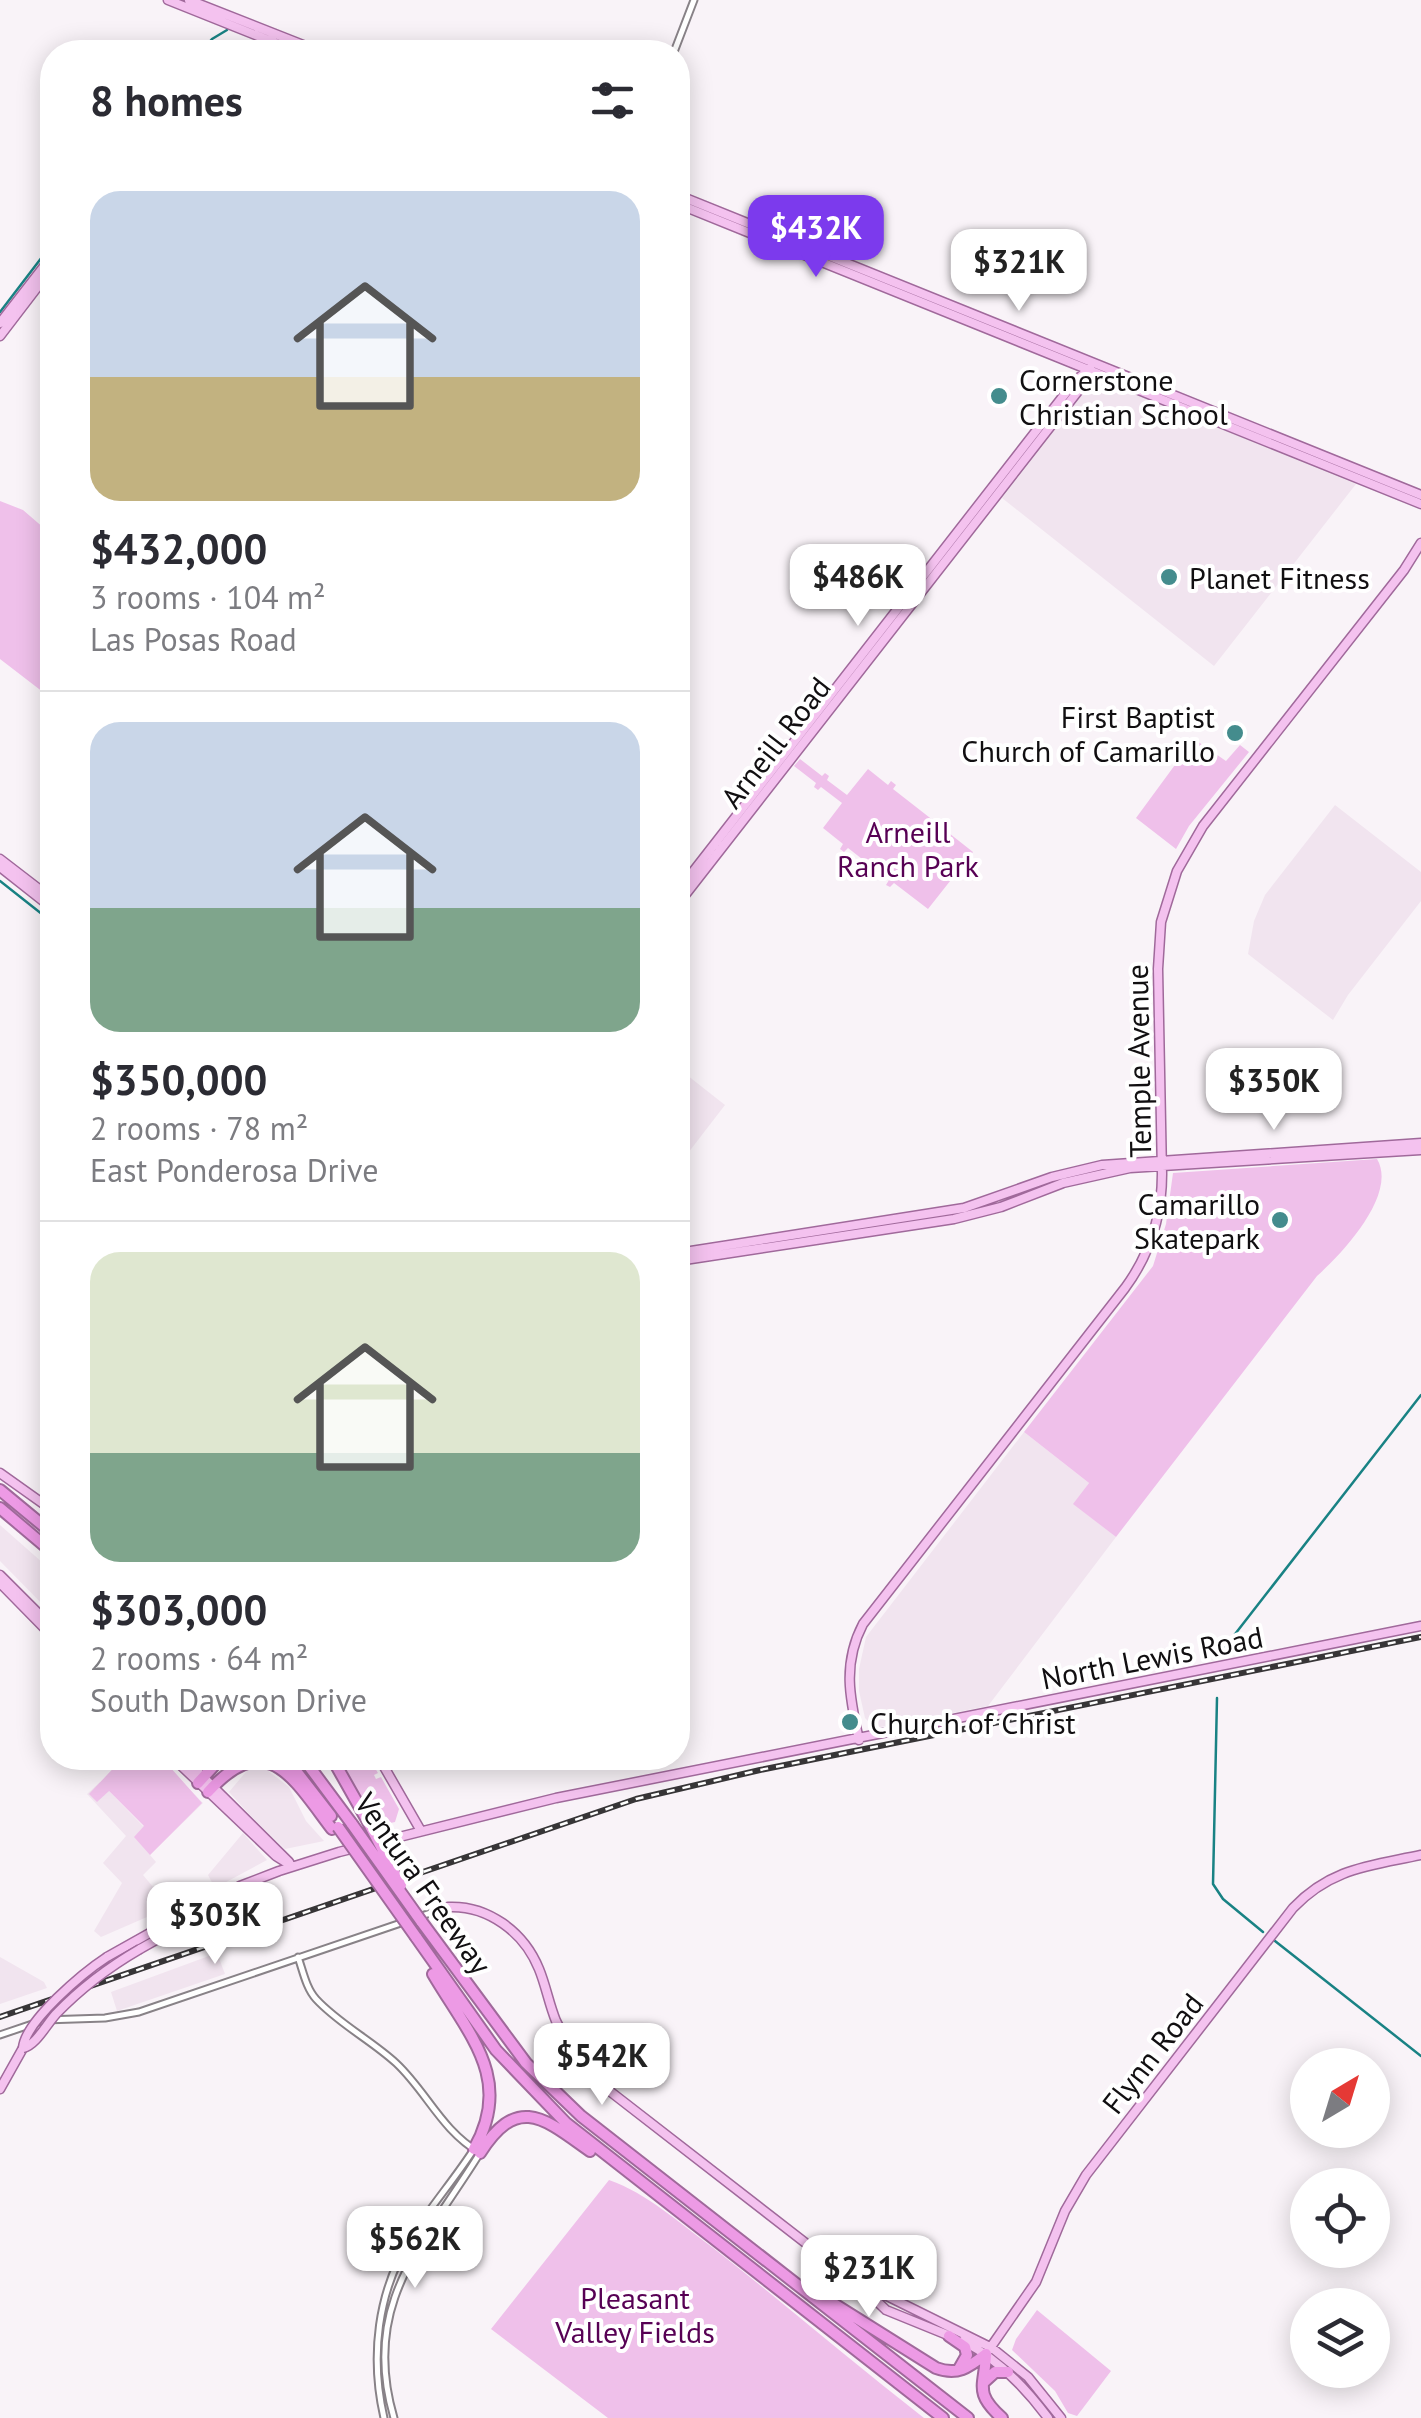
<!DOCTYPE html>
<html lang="en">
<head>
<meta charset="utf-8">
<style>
	body { margin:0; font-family:"PT Sans",sans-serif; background:#f2f2f3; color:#2b2b33; height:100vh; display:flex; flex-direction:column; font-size:38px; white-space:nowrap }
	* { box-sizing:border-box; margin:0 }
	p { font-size:32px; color:#7c7c81 }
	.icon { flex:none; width:55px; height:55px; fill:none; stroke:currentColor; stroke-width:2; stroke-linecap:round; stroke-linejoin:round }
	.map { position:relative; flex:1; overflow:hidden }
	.drawer { position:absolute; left:40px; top:40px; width:650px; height:1730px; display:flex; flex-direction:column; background:#fff; border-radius:40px; box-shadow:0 5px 25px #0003 }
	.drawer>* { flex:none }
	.needle { width:65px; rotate:38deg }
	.tools { position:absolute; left:1290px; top:2048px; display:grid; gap:20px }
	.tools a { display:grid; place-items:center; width:100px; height:100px; border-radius:50%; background:#fff; box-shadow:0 5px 25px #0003; font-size:50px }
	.price { position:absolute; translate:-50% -85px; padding:0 22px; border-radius:20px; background:#fff; color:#222; font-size:32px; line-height:65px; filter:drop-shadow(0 2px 5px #0008) }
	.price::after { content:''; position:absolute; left:50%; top:60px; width:30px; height:22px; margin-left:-15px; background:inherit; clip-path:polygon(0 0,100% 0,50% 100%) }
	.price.active { background:#7c3aed; color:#fff }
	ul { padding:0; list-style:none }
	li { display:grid; align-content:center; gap:20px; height:530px; padding:0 50px }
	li+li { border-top:2px solid #e1e1e2 }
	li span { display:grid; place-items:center; height:310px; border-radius:30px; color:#555 }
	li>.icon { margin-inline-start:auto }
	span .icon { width:180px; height:180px; fill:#fffc; stroke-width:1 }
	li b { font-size:42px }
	h2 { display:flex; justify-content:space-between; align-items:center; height:120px; padding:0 50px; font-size:42px }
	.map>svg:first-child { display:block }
	.built { fill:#f1e4ef }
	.green { fill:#efc0ea }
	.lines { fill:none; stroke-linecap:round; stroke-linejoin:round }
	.stream { stroke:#198284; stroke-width:2.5 }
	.minor-casing { stroke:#888287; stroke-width:9 }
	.major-casing { stroke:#a0699b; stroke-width:11 }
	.highway-casing { stroke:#a0699b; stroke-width:14 }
	.minor { stroke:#fff; stroke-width:5 }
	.major { stroke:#f4c2ef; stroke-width:8 }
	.highway { stroke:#ed9ae5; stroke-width:10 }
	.rail-casing { stroke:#373537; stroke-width:6 }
	.rail { stroke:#fff; stroke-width:2.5; stroke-dasharray:8; stroke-linecap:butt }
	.major-bridge-casing { stroke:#a0699b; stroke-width:11; stroke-linecap:butt }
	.highway-bridge-casing { stroke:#a0699b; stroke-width:14; stroke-linecap:butt }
	.major-bridge { stroke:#f4c2ef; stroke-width:8 }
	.highway-bridge { stroke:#ed9ae5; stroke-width:10 }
	.poi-dot { fill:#448c8d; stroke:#fff; stroke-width:4 }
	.labels { text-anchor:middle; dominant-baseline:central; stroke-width:8; stroke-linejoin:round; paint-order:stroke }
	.poi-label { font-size:30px; fill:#110f11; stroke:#fff; text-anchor:start }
	.street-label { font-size:30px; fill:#110f11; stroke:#fff }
	.park-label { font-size:30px; fill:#570154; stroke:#fff }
</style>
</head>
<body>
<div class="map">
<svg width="1421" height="2418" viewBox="0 0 1421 2418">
	<rect width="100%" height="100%" fill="#f9f3f8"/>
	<!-- built -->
	<path class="built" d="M1098 379 1356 484 1214 666 1002 498 1092 382Z
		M1335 805 1421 872V901L1348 995 1333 1020 1248 954 1254 921 1265 895Z
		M678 1068 725 1105 678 1166Z
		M1024 1432 1089 1483 1074 1504 1116 1537 988 1706 875 1728 865 1718 859 1691V1669L866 1637Z
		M0 1525 52 1571V1614L0 1561Z
		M250 1767H263L289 1787 306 1821 324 1841 285 1849 250 1815 229 1792Z
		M100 1782 143 1826 185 1785 203 1803 150 1855 156 1862 143 1875 170 1907 101 1937 94 1931 122 1883 103 1863 126 1836 87 1794Z
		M243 1833 267 1860 215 1888 208 1875Z
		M217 1953 225 1974 117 2011 111 1992Z
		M0 1957 44 1982 47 1988 0 2004Z"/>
	<!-- green -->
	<path class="green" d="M0 501 23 510 52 535V699L0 659Z
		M1194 739 1226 761 1240 745 1249 752 1189 826 1176 849 1136 818Z
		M800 759 822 776 825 773 829 776 827 780 847 795 868 769 888 785 891 781 896 785 893 789 934 821 937 818 942 822 940 826 973 852 928 909 894 883 890 887 886 885 889 880 848 848 844 852 840 849 843 844 823 828 842 803 821 787 818 790 814 787 816 783 794 766Z
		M1377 1159C1398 1194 1342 1254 1317 1276L1116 1537 1073 1504 1089 1483 1024 1432 1153 1266 1166 1224 1173 1173Z
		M123 1758H162L202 1803 150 1855 134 1837 144 1826 109 1791 97 1802 89 1794Z
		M340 1758H369L378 1773 374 1775 376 1779 381 1777 399 1809 395 1822 377 1826Z
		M609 2180C648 2194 678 2222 712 2247 784 2303 852 2362 924 2418H608L491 2329Z
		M1037 2310 1111 2371 1077 2416 1068 2413 1055 2391 1012 2350 1016 2339Z"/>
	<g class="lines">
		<!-- stream -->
		<path class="stream" d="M201 52 212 39 227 30
			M0 312 52 244
			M0 881 52 922
			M1225 1647 1421 1395
			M1217 1698 1213 1884 1223 1899 1263 1932
			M1275 1941 1421 2056"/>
		<!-- minor casing -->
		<g class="minor-casing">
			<path id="minor" d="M674 52 694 0
				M298 1957C303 1971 306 1988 316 1999 339 2024 371 2040 396 2063 427 2092 441 2130 480 2153 425 2242 360 2303 394 2418
				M0 2035 44 2020 105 2018 139 2012 448 1907
				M384 2418C370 2357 377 2292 411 2238 430 2207 454 2180 474 2149"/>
		</g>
		<!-- major casing -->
		<g class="major-casing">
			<path id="major" d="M168 0 298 52
				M189 0 321 52
				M263 52 272 38
				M678 195 1421 495
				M678 204 1421 504
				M0 323 52 256
				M0 336 52 268
				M0 859 52 899
				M0 867 52 908
				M678 891 1075 381 1088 370
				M678 904 1089 377 1090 367
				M678 1253 964 1208 1052 1177 1102 1165 1421 1143
				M678 1261 954 1219 1001 1207 1063 1183 1130 1168 1421 1150
				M0 1473 52 1510
				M0 1575 52 1627
				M0 1583 52 1636
				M859 1740C850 1699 842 1664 863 1624L1125 1288C1150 1254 1162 1217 1162 1174L1158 969 1161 922 1177 871 1203 826 1404 570 1421 543
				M173 1758 276 1856 292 1866
				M184 1758 289 1862
				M379 1758 421 1831
				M448 1907C488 1905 524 1932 539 1969 546 1986 549 2004 556 2021 569 2048 585 2069 607 2089L861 2286 886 2310 950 2336
				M140 1949 209 1910 219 1899 240 1886 279 1871 339 1852 556 1798 1421 1626
				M107 1957 205 1902 219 1899
				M0 2089 23 2048
				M861 2286 875 2290 992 2348 1028 2377 1061 2418
				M963 2341C998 2359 1025 2387 1048 2418
				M986 2354 1036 2282 1065 2211 1086 2175 1293 1908C1331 1868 1370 1866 1421 1855"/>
		</g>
		<!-- highway casing -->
		<g class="highway-casing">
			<path id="highway" d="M0 1490 52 1533
				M0 1508 52 1552
				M286 1758 331 1816
				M303 1758 352 1824
				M332 1758 367 1820
				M198 1783 221 1758
				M208 1792C267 1727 293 1778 332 1829
				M421 1921 526 2063 581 2116 968 2418
				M416 1937 496 2050 566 2123 943 2418
				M433 1974C469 2035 514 2079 474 2149
				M480 2153C518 2093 545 2119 590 2151
				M807 2287 936 2368C958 2376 969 2367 986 2354
				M949 2336 965 2347 967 2355 959 2369
				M986 2354C985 2386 973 2392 1002 2418
				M984 2382 995 2372H1008"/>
		</g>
		<!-- minor -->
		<use href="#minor" class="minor"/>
		<!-- major -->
		<use href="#major" class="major"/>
		<!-- highway -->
		<use href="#highway" class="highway"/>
		<!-- rail casing -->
		<g class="rail-casing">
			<path id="rail" d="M0 2017 636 1799 760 1770 1421 1637"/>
		</g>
		<!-- rail -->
		<use href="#rail" class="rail"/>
		<!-- major-bridge casing -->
		<g class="major-bridge-casing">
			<path id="major-bridge" d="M23 2048C36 2045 46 2025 56 2014 81 1988 109 1967 140 1949
				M23 2048C25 2021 84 1972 107 1957"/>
		</g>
		<!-- highway-bridge casing -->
		<g class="highway-bridge-casing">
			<path id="highway-bridge" d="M367 1820 401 1885
				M352 1824 421 1921
				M338 1827 416 1937"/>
		</g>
		<!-- major-bridge -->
		<use href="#major-bridge" class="major-bridge"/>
		<!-- highway-bridge -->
		<use href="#highway-bridge" class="highway-bridge"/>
	</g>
	<!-- markers -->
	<g class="poi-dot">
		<circle cx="999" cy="396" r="10"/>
		<circle cx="1169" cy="577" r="10"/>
		<circle cx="1235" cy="733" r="10"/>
		<circle cx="1280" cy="1220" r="10"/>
		<circle cx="850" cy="1722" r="10"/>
	</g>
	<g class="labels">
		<!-- poi labels -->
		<g class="poi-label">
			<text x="1019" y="379">Cornerstone<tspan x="1019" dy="34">Christian School</tspan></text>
			<text x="1189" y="577">Planet Fitness</text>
			<text x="1215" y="716" text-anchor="end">First Baptist<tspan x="1215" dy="34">Church of Camarillo</tspan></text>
			<text x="1260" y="1203" text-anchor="end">Camarillo<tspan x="1260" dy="34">Skatepark</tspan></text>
			<text x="870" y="1722">Church of Christ</text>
		</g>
		<!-- street labels -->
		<g class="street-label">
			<text transform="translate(775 742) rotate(-52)">Arneill Road</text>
			<text transform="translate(1138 1061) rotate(-91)">Temple Avenue</text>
			<text transform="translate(1152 1657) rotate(-11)">North Lewis Road</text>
			<text transform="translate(424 1883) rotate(55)">Ventura Freeway</text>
			<text transform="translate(1152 2053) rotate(-52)">Flynn Road</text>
		</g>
		<!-- park labels -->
		<g class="park-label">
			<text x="908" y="831">Arneill<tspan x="908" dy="34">Ranch Park</tspan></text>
			<text x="635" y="2297">Pleasant<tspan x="635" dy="34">Valley Fields</tspan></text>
		</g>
	</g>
</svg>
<div class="tools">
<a><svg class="needle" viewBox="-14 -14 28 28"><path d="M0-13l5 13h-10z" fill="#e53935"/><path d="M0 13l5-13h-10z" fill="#7c7c81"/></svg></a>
<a><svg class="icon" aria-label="locate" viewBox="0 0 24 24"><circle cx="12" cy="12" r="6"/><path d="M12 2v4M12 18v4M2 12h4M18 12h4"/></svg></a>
<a><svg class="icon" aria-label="layers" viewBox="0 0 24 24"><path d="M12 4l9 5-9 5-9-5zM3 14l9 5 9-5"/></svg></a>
</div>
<b class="price active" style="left:816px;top:280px">$432K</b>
<b class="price" style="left:1019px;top:314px">$321K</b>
<b class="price" style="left:858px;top:629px">$486K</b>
<b class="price" style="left:1274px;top:1133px">$350K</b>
<b class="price" style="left:215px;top:1967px">$303K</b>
<b class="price" style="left:602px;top:2108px">$542K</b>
<b class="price" style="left:415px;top:2291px">$562K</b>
<b class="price" style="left:869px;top:2320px">$231K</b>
<section class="drawer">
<h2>8 homes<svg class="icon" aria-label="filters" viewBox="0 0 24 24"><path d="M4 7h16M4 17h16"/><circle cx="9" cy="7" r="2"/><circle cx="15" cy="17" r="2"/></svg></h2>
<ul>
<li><span style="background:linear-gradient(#c9d6e8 60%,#c2b280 0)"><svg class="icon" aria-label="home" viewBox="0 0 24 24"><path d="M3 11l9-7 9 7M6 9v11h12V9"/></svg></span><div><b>$432,000</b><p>3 rooms · 104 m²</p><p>Las Posas Road</p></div></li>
<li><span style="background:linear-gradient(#c9d6e8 60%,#7fa58c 0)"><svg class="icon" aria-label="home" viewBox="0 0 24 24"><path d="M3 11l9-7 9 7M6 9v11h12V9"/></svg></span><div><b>$350,000</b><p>2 rooms · 78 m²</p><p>East Ponderosa Drive</p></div></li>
<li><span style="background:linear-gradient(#dfe7d0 65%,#7fa58c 0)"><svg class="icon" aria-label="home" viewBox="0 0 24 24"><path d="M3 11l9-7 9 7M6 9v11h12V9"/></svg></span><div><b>$303,000</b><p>2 rooms · 64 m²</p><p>South Dawson Drive</p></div></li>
</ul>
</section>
</div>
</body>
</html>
